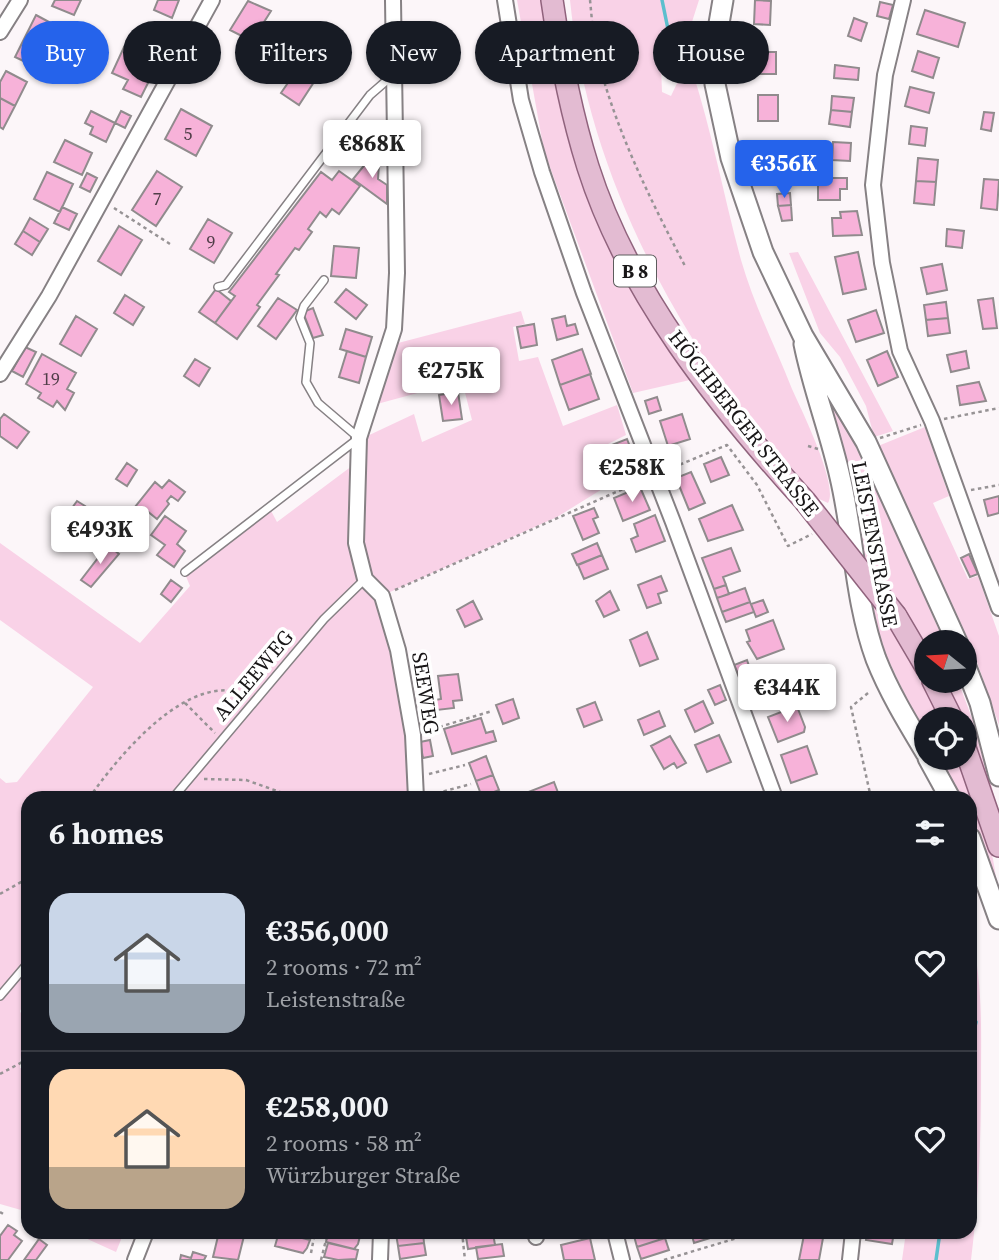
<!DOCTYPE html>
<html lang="en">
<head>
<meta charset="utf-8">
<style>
	body { margin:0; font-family:"Source Serif 4",serif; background:#242831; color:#f1f3f6; height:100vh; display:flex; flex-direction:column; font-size:26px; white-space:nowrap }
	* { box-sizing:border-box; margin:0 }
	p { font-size:23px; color:#9ea1a6 }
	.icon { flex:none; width:38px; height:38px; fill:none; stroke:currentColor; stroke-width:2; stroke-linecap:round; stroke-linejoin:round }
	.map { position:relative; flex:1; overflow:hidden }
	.drawer { position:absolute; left:21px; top:791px; width:956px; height:448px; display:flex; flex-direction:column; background:#171b24; border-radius:21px; box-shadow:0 2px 5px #0004 }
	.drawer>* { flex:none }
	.banner { position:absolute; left:21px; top:21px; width:957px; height:63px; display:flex; gap:14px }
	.needle { width:46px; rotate:288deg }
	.controls { position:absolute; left:914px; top:630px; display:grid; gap:14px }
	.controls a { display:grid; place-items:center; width:63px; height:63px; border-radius:50%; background:#171b24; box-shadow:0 2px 5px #0004; font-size:35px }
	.price { position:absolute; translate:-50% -60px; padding:0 16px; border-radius:7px; background:#fff; color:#222; font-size:23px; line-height:46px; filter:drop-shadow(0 2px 4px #0008) }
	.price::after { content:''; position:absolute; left:50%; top:42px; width:21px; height:16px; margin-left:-10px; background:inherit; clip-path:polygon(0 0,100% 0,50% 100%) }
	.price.selected { background:#2563eb; color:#fff }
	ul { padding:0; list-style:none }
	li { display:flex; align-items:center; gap:21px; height:175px; padding:0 28px }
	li+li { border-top:2px solid #363941 }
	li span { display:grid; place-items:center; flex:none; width:196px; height:140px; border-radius:21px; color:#555 }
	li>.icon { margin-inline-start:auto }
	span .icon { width:84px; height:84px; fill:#fffc; stroke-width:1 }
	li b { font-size:30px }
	h2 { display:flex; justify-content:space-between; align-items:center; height:84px; padding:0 28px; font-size:30px }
	.tag { padding:0 24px; border-radius:32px; background:#171b24; box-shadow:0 2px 5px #0004; font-size:24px; line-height:63px }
	.tag.selected { background:#2563eb; color:#fff }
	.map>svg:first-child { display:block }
	.green { fill:#f9d2e7 }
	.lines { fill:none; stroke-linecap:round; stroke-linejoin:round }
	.stream { stroke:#5dbfce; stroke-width:3.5 }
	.building { fill:#f7b2d9; stroke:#908b8d; stroke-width:2 }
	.service-casing { stroke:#868184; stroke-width:10 }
	.minor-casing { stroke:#868184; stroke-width:18 }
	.secondary-casing { stroke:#868184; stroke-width:23 }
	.primary-casing { stroke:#90637d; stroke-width:24 }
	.path { stroke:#979395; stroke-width:2.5; stroke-dasharray:3.5 3.5; stroke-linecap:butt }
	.service { stroke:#fff; stroke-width:7 }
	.minor { stroke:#fff; stroke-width:14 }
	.secondary { stroke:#fff; stroke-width:19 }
	.primary { stroke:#e3bbd2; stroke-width:21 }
	.primary-bridge-casing { stroke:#90637d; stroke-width:24; stroke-linecap:butt }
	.primary-bridge { stroke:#e3bbd2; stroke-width:21 }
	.labels { text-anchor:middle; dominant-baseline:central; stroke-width:7; stroke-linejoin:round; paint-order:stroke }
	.number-label { font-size:18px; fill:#503d48 }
	.shield { fill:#fff; stroke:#5d5c5d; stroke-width:2 }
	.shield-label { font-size:19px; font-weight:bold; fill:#181617 }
	.street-label { font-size:21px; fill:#181617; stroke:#fff }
</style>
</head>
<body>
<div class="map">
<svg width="999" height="1260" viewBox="0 0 999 1260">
	<rect width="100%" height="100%" fill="#fcf6f9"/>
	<!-- green -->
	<path class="green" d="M517 0H543L643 307 690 380 633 393 544 151Z
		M570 0H699L691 25 686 57 661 66 662 92 671 96 680 77 692 70C712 132 724 197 741 260 754 305 775 346 792 389 801 409 839 486 828 503L817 498C776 449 724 392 692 338 629 236 582 120 570 0Z
		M798 252 893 431 874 437 866 406 840 357 820 333 789 253Z
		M521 311 525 324 513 327 519 361 538 357 563 426 617 405 626 435 598 449 612 483 557 517 379 597C400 663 409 729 412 798H28V997L20 1011C28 1026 20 1051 20 1068L28 1070V1212L0 1204V778L6 783 17 782 93 687 0 620V543L140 643 190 586 185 574 270 509 277 522 360 460 363 438 414 414 422 442 472 420 462 381 377 404 398 343Z
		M813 360 886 509 944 642H926V645L905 610 887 623 943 719H926V739L880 642 861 546Z
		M925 427 949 496 933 503 968 579 978 576 999 636V725L971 645 878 446Z
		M945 681H958L982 745 999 817 976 747Z
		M937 758H963L993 859 999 895 970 818V798H959Z
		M970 931C983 979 981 1027 981 1076 981 1141 979 1196 971 1260H902L906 1232H970Z
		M72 1232H124L116 1252Z"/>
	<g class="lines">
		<!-- stream -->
		<path class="stream" d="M662 0 669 34
			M970 937 974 986
			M970 1047 976 1022
			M936 1260 940 1232"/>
	</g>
	<!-- building -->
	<path class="building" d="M55 0H81L74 15 52 6Z
		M158 0H179L172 18 154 10Z
		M755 0 771 1 770 25 754 24Z
		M248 1 271 11 259 30 272 44 263 53 248 39 230 30Z
		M880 2 893 5 889 19 877 16Z
		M925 10 965 23 958 47 917 34Z
		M36 15 62 29 42 70 15 57Z
		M854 18 867 23 861 41 848 36Z
		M124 47 142 55 136 70 151 77 141 97 123 89 128 80 112 73Z
		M918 51 939 58 933 78 912 71Z
		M754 52H776V74H754Z
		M322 63 323 79H316L299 105 281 93 301 64Z
		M835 65 859 68 858 80 834 78Z
		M6 71 27 82 15 106 0 98V82Z
		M910 87 934 93 929 113 905 106Z
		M758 95H778V121H758Z
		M832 96 854 98 852 112 831 110Z
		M0 98 15 106 3 129 0 127Z
		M181 109 212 126 196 156 165 139Z
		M831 110 852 112 850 127 829 124Z
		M91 111 115 123 106 142 90 134 93 127 85 123Z
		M121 111 131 116 125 128 115 123Z
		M984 112 994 113 991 131 981 129Z
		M911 126 927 128 925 146 909 144Z
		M65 140 92 153 82 175 54 162Z
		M794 142 795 164 775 165 774 143Z
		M833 142 851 143 850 161 832 160Z
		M371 157 379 164 378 179 387 185V204L353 179Z
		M918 158 938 160 936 182 916 181Z
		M157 171 182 187 156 226 132 210Z
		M339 171 360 186 339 214 332 209 326 217 320 212 308 229 312 232 299 250 295 248 276 274 279 275 257 305 260 307 237 339 215 323 235 296 229 292 321 172 332 180Z
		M47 172 73 184 60 212 34 199Z
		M87 173 97 178 90 192 80 187Z
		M818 178H847V189H840V200H818Z
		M984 179 999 180 997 210 981 208Z
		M916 181 936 182 934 205 914 203Z
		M790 193 791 205 778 206 777 194Z
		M791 205 792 220 782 221 778 206Z
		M62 207 77 214 69 230 54 223Z
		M857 211 862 235 833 236 832 218H841L840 212Z
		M30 218 48 229 40 242 23 231Z
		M208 219 232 233 214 263 190 249Z
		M119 226 142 240 121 275 98 261Z
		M947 229 964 231 962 248 946 246Z
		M23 231 40 242 32 255 15 244Z
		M334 246 359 248 356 278 331 276Z
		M858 252 866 289 843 294 835 257Z
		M942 264 947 290 927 294 921 268Z
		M216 289 231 301 215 323 199 312Z
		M346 289 367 305 356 319 335 302Z
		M125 295 144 307 133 325 114 313Z
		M278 298 297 310 276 339 258 326Z
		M993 298 997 328 983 329 978 300Z
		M946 302 948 318 926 320 924 305Z
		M313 308 323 335 313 338 303 312Z
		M876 310 884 333 856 342 848 320Z
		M76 316 97 329 81 356 60 344Z
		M565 316 567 326 575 324 578 334 557 340 552 319Z
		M948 318 950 333 928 336 926 320Z
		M534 324 537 345 521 348 517 327Z
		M346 329 372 337 366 357 340 349Z
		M25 347 36 352 23 377 12 371Z
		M582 349 591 374 560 385 552 360Z
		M347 351 366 357 359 383 339 377Z
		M887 351 898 377 878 386 867 360Z
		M966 351 969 368 951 372 947 355Z
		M42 354 76 373 67 389 74 393 65 410 57 401 53 407 38 398 41 393 26 384Z
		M195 359 210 368 199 386 184 376Z
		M590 374 599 399 569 410 560 385Z
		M979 382 986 401 960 405 957 386Z
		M458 392 462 419 443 421 439 395Z
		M657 397 661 410 649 414 645 401Z
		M4 414 29 432 17 448 0 436V419Z
		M682 414 690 439 668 446 660 421Z
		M627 439 634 457 606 467 599 450Z
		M721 457 729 475 711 482 704 464Z
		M127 463 137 470 127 486 116 479Z
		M691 472 705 503 689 510 676 478Z
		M169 480 185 492 178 501 171 496 167 501 169 504 157 519 147 511 140 519 131 512 155 482 162 488Z
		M640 487 650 510 623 521 614 498Z
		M999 496V513L988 516 984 500Z
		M77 501 85 506 75 520 67 515Z
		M732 505 743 530 708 541 699 519Z
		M594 508 598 517 593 519 599 533 583 540 573 516Z
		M655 515 665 541 636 552 631 539 638 536 634 524Z
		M165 516 186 531 177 544 185 551 174 567 157 555 165 545 151 535Z
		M597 543 602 555 577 565 572 554Z
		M108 545 119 554 91 587 81 580Z
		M731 548 740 571 723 577 726 585 714 589 702 558Z
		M969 554 978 574 970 577 961 558Z
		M602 555 608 569 584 579 578 565Z
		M661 576 667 591 658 594 661 603 647 608 638 585Z
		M171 580 182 588 171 602 161 594Z
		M726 585 729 594 717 598 714 589Z
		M745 588 750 602 722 612 717 598Z
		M610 591 619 610 604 617 596 601Z
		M763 600 768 612 756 617 751 604Z
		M473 601 482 619 465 627 457 610Z
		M750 602 754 612 726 622 722 612Z
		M773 620 784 649 757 659 747 642 750 641 746 630Z
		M647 632 658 659 640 666 630 640Z
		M747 660 751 672 739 677 734 665Z
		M774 672 779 686 772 688 776 699 756 707 746 683Z
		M458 674 462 700 453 701 454 708 437 710 435 700 441 699 438 676Z
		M720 685 726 700 715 705 708 690Z
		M513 699 519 718 503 724 496 705Z
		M703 701 713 723 695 732 685 710Z
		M595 702 602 720 584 727 577 709Z
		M794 707 798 709 805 727 804 732 778 742 768 717Z
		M659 711 665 726 644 735 638 720Z
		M481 718 486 733 493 731 496 741 452 754 444 729Z
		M719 735 731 762 707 772 695 745Z
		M670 736 686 763 677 768 674 763 664 769 651 746Z
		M430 740 433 756 423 758 420 742Z
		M807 746 817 774 791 783 781 755Z
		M486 756 493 775 476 781 469 763Z
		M493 775 499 790 482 797 476 781Z
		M554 782 560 798H524L523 794Z
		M8 1225 17 1231 14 1235 22 1241 8 1260H0V1236Z
		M219 1232H245L238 1260 213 1257Z
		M279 1232 310 1240 307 1248 303 1253 275 1246Z
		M328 1232 360 1236 358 1244 354 1249 326 1242Z
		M423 1232 424 1243 398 1246 396 1234Z
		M648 1232H663L665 1238 637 1247 634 1236Z
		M691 1232H708L710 1238 694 1243Z
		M867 1232H894L892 1244 866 1240Z
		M493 1233 495 1245 468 1249 466 1237Z
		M804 1235 823 1238 819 1260H799Z
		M590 1238 595 1260H564L561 1245Z
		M665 1238 669 1250 641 1259 637 1247Z
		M39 1239 47 1245 36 1260H24Z
		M328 1243 358 1250 356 1259 338 1260 324 1257Z
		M424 1243 426 1255 400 1259 398 1246Z
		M502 1244 504 1256 478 1259 476 1247Z
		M193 1252 206 1256 204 1260H180L181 1255 191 1258Z"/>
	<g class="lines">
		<!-- service casing -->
		<g class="service-casing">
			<path id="service" d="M218 287 226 285 370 95 393 75
				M185 572 359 438 318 403 306 382 310 343 300 318 304 306 324 280
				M173 798 324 619 365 579
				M0 996 28 963"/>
		</g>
		<!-- minor casing -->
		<g class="minor-casing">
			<path id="minor" d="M393 0 397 273 394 329 359 438 356 543 365 579 382 596 398 650 413 735 416 798
				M505 0 521 100 542 172 584 293 673 522 775 798
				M903 0 885 75 873 185 882 263 900 351 932 421 999 608
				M0 32 20 0
				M0 374 49 296 212 0
				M535 1232 536 1237
				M615 1232 622 1260
				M135 1260 146 1232
				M380 1260 381 1232
				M850 1260 853 1232"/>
		</g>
		<!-- secondary casing -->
		<g class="secondary-casing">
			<path id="secondary" d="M723 0 716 41 715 84 731 158 763 252 803 336 866 442 957 642
				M804 344C813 389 830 432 840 477 854 536 855 602 876 659 889 692 908 723 926 753
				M964 662 980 703 999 776
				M928 758 950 798
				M970 838 999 919"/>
		</g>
		<!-- primary casing -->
		<g class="primary-casing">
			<path id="primary" d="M552 0C560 56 571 113 588 167 628 293 717 404 805 501
				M896 616 926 667
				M933 681 952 719
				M964 745 999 846"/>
		</g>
		<!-- path -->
		<path class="path" d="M590 0C592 19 593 40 598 59 616 131 651 201 685 266
			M114 208 170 244
			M944 419 999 408
			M880 438 921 425
			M808 446 818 449
			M667 470 727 445 757 485 788 546 812 534
			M971 490 999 485
			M395 590 641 481
			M868 693 851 707 871 798
			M185 703 215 733
			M426 731 492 711
			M429 774 465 765
			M204 779 246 780 297 798
			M430 795 471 784
			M89 798C118 757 190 667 249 696
			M0 894 28 878
			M0 1074 28 1059
			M0 1212 5 1215
			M462 1232 465 1260
			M311 1253 315 1232
			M321 1260 328 1232
			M664 1260 757 1232"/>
		<!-- service -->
		<use href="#service" class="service"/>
		<!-- minor -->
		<use href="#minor" class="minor"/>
		<!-- secondary -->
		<use href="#secondary" class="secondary"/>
		<!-- primary -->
		<use href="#primary" class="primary"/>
		<!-- primary-bridge casing -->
		<g class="primary-bridge-casing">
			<path id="primary-bridge" d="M805 501 896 616"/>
		</g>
		<!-- primary-bridge -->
		<use href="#primary-bridge" class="primary-bridge"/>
	</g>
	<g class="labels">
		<!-- number labels -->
		<g class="number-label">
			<text x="188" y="133">5</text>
			<text x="157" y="198">7</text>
			<text x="211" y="241">9</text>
			<text x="51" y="378">19</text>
		</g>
		<!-- shield labels -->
		<rect class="shield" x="614" y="255.5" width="42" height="31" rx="5"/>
		<g class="shield-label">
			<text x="635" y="271">B 8</text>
		</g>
		<!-- street labels -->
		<g class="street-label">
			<text transform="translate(744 423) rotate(52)">HÖCHBERGER STRASSE</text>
			<text transform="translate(875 544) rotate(79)">LEISTENSTRASSE</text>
			<text transform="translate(253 675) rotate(-50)">ALLEEWEG</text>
			<text transform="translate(426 693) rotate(81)">SEEWEG</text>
		</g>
	</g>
</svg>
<div class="controls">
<a><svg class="needle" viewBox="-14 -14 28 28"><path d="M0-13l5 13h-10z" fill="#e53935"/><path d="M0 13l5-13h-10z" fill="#9ea1a6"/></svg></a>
<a><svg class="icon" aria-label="locate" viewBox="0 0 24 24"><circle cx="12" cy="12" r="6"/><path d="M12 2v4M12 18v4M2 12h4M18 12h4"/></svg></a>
</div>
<b class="price" style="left:372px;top:180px">€868K</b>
<b class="price selected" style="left:784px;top:200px">€356K</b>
<b class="price" style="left:451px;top:407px">€275K</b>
<b class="price" style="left:632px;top:504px">€258K</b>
<b class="price" style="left:100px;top:566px">€493K</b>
<b class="price" style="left:787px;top:724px">€344K</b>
<div class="banner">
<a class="tag selected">Buy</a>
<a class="tag">Rent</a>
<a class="tag">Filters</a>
<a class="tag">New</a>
<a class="tag">Apartment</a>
<a class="tag">House</a>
</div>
<section class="drawer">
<h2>6 homes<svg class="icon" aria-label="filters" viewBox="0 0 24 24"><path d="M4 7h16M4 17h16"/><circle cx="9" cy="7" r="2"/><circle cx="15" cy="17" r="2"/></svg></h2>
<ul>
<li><span style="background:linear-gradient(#c9d6e8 65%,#9aa5b1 0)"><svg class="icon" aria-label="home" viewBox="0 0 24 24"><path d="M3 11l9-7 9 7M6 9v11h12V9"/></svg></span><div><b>€356,000</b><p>2 rooms · 72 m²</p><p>Leistenstraße</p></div><svg class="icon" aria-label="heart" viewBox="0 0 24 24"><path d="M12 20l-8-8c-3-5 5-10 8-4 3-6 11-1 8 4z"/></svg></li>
<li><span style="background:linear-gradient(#ffd9b3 70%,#b9a48a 0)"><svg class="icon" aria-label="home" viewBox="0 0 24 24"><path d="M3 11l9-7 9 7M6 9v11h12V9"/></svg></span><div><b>€258,000</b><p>2 rooms · 58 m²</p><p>Würzburger Straße</p></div><svg class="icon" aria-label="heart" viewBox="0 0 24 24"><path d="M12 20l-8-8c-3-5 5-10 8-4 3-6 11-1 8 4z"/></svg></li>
</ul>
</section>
</div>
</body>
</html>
